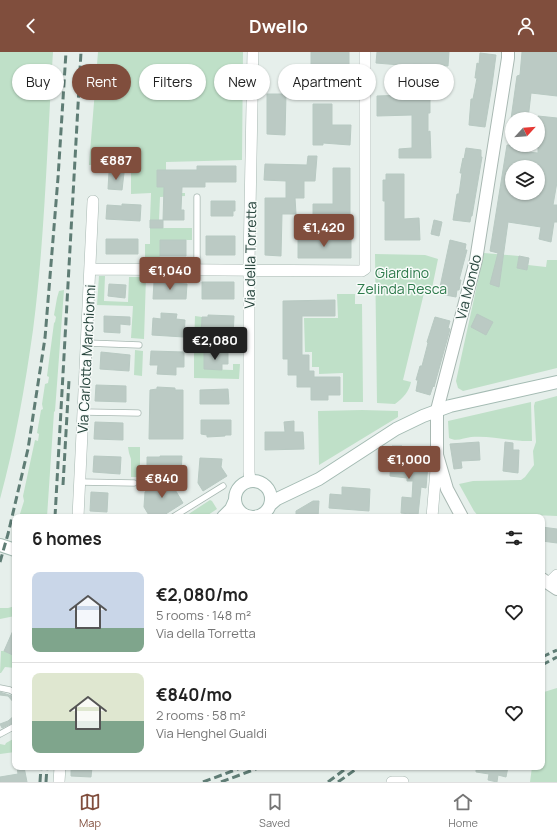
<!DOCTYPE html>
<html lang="en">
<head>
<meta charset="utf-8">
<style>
	body { margin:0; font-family:Manrope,sans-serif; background:#f6f6f6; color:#222; height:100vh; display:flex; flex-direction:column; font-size:15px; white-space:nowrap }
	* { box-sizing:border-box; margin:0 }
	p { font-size:13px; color:#767676 }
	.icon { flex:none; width:22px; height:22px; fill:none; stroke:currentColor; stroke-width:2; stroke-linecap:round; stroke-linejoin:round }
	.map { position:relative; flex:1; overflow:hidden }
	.sheet { position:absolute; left:12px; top:462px; width:533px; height:256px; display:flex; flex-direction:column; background:#fff; border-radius:8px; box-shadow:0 1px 3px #0004 }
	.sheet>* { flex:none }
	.guide { position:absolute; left:12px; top:12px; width:533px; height:36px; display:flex; gap:8px }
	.needle { width:26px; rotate:64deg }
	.fabs { position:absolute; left:505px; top:60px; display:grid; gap:8px }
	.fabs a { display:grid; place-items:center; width:40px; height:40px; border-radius:50%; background:#fff; box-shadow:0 1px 3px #0004; font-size:20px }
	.price { position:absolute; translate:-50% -34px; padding:0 9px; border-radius:4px; background:#804e3d; color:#fff; font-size:13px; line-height:26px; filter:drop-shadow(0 1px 2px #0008) }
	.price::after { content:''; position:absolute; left:50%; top:24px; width:12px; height:9px; margin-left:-6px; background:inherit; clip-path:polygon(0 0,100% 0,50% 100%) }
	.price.on { background:#222; color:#fff }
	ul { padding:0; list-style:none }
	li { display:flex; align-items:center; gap:12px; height:100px; padding:0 20px }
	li+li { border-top:1px solid #e0e0e0 }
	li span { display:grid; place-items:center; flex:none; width:112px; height:80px; border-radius:8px; color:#555 }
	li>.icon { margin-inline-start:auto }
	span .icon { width:48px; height:48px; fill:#fffc; stroke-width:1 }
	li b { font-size:17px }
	h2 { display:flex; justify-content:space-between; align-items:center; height:48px; padding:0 20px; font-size:17px }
	.chip { padding:0 14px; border-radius:18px; background:#fff; box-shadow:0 1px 3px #0004; font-size:14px; line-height:36px }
	.chip.on { background:#804e3d; color:#fff }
	header { display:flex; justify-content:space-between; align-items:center; height:52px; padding:0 20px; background:#804e3d; color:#fff; font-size:18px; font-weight:700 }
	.tabs { display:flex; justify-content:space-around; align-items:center; height:56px; border-top:1px solid #e0e0e0; background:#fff; font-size:11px; color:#767676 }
	.tabs a { display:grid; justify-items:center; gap:2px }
	.tabs .on { color:#804e3d }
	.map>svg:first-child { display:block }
	.green { fill:#bfe0c8 }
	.building { fill:#bbcac4; stroke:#b8c9c2; fill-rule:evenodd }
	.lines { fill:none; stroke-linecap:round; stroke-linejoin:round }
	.service-casing { stroke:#a8b8b2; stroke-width:7 }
	.minor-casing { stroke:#a8b8b2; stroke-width:12 }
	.tertiary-casing { stroke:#a8b8b2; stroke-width:14 }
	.secondary-casing { stroke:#a4bbb3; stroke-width:14 }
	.service { stroke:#fff; stroke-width:5.5 }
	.minor { stroke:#fff; stroke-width:11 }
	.tertiary { stroke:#fff; stroke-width:12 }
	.secondary { stroke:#fff; stroke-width:12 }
	.rail { stroke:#5f7d75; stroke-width:3; stroke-dasharray:8 4; stroke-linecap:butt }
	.labels { text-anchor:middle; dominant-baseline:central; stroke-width:3; stroke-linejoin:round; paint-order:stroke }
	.street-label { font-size:14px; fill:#24423a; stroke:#f7fbf9 }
	.park-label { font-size:14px; fill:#2d7a4b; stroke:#f7fbf9 }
</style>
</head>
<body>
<header><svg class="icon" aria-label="back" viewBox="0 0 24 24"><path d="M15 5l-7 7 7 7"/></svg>Dwello<svg class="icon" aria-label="person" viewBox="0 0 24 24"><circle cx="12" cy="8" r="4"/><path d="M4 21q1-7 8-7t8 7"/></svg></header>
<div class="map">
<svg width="557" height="730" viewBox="0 0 557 730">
	<rect width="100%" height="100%" fill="#e6efeb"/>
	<!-- green -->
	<path class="green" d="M0 0H53C47 92 45 186 33 278 25 335 15 392 0 447Z
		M98 0H243L242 108 166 110V118H157V135H165V141H185V144L160 145 159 168H150L151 141 131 142V112L89 113Z
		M150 176H192V188H160V209H145V192H150Z
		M484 201 519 204 517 216 527 218 528 213 546 215 547 208H557V316L463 339 458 336 456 329Z
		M375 202 425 203 438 207 431 241H424L403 328 411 330C409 340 403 346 395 352L377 351Z
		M99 224H105L104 249 128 250 129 225H146L144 287 131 286 133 254 97 253Z
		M64 238 55 359 54 360 47 465H19L24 449 23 444 35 388 38 389 39 382 37 381 41 358 43 357 42 352 45 332 48 331 49 325 47 324 54 271 55 270 56 265 54 263 57 246 59 239Z
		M337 242H355V252H362L363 350H343V321L319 322V315H312V300H305L304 266H338Z
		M195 264 202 265 201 282 207 283 208 284 233 285V280H240V294H194Z
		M135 298 143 299 142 324 134 323Z
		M194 300 204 301V317L233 318V312H240L239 327 194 326Z
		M557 344V464L511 462 509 465H479L474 459 459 432 473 429 521 428 525 425 534 413 533 399 536 390 534 354 535 350Z
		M531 350 532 389C511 390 491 383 471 385 464 386 456 390 449 386L448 369Z
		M362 358 398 359V365L319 413 318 359Z
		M128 395H140V425H131V407L129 401Z
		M210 448 212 449 217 457 205 465H184Z
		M15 554V564L0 567V556H8Z
		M1 599H4L15 604V616L5 615 1 621H0Z
		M557 636V730H530L532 715H542V650L544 640Z
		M15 686V700L0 702V692L5 693 6 691Z"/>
	<!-- building -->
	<path class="building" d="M311 0H349V32L329 31V16H311Z
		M377 0H449L448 14 413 12V14L376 11Z
		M522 0H557V44L531 41 528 67H511L517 24 520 23Z
		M480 1 496 3 492 33 485 75 469 73 471 47H473L477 26H475L477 11 479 12Z
		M430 39V61H428V80L430 79 431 106H399V97L412 96V63L377 64V44L405 43V40Z
		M267 42H286L285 83 267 82Z
		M313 52H332V73H351L350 93 323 91V93H313Z
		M538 64 557 66V130L553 153H557V170H554L551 190 539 187 541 175 508 170 499 235 490 232 498 201 490 199 507 93H519L517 99 538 101ZM512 115H538V141H511Z
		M466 96 481 98V105H482L472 164H471L470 170 453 168 457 142H459L462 121H460L463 106 464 107Z
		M308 104H317L315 129H304V146H295L296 162H282L281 204 265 203V146H286V129L264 128 265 112 307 113Z
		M197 114H236V130H205V135H182L181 158H184V168H163L164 135H157V118H197Z
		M333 116H350V169H313V152H333Z
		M109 120 124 121 122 138 108 137Z
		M386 122H404V167L419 166 420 188H385V149H383V128H386Z
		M211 149H235V159H233V164H211Z
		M122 152 141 153 140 169 106 167 107 153 122 154Z
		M150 168H163V176H150Z
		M434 168 442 170 439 184 431 182Z
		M206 184H235V203H206Z
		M298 185H312V187H338V185H351V206H298Z
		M106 187H138V202H106Z
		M160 188H186V204H160Z
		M450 188 466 192 465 198H467L459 228H461L459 238H457L456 245 440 242 442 236 440 235Z
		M519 204 529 206 527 218 517 216Z
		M154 230 187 232 186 247H153Z
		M202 230H234V247H202Z
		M109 232 126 233 125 246 108 244Z
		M335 248V264H302V303H309V319H314V325H340V343H328V348H311V335H297V323H288V307H283V249Z
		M161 261 177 262 176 267 185 268 184 285 152 283 153 266 161 267Z
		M477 262 493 270 486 283 471 275Z
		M208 263 234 264 233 285 207 284V283L201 282 202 265H208Z
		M104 264 130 265V273L120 272V281L104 280Z
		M435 265 450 269 448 276 450 277 434 335 433 334 430 343 416 339 418 328H416L420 314H422L428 291 427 290Z
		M151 299 184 300V315H176V323L157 322 158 313H150Z
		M101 300 130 303 129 319 100 317Z
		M204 301H228V312H222V318L204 317Z
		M96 333 126 334V350L95 349Z
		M157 335 175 336V338H183V387H149L150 338 157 337Z
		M228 337 229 352H200V338Z
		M201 368H231V383H225V384L207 385V383L201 382Z
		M294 369V380H303L304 397 265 398V380H285L284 370Z
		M95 370 123 371V388L94 387Z
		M479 390 480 408 461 409 462 416 454 417 450 392Z
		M505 390 513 391V398H519L518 421 503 419Z
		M392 394H402L401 412H428L426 436 421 435 418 463 401 461 402 445 412 446 413 429H407V426L390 424Z
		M94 404 121 405 120 422 93 420Z
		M160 404H182L181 422 147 423V405H160Z
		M200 406 222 407 221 415 227 424 203 439 198 431Z
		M168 426 183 451 161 465H150L144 455 145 440Z
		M342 435 370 437 369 459 329 456 330 442 342 443Z
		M91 440 108 441 107 460 90 459Z
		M313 449H319L318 465H296V459Z
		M542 475 557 477V491L542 489Z
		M15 574V604L4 599Z
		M0 640 15 645V652L8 644 0 643Z
		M15 663V670L2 676 0 672 8 669Z
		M17 715H24L27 730H0V725L18 722Z
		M71 715H92L91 725 71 724Z
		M476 715H508L506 725 498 723 497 730 488 728 489 722 476 720Z"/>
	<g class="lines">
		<!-- service casing -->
		<g class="service-casing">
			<path id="service" d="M197 217V145
				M87 291 139 293
				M84 360 138 361
				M80 430 134 431
				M173 465 223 434
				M0 636 10 638 15 641
				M0 682 15 674"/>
		</g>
		<!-- minor casing -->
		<g class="minor-casing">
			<path id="minor" d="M90 217 362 219 365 217V0
				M250 429 249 420V211L253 0
				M78 465 93 149
				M255 465 256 464
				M432 465 437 406
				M549 531 557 523
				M59 730 60 715
				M392 730H403"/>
		</g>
		<!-- tertiary casing -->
		<g class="tertiary-casing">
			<path id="tertiary" d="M462 465 447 437 437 403V358L476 208 508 6V0
				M542 527 557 537"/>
		</g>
		<!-- secondary casing -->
		<g class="secondary-casing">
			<path id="secondary" d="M235 447a18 18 0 1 1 36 0a18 18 0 1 1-36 0Z
				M270 453 277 447 319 427 396 377 423 364 450 354 557 330
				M223 465 231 457 235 448
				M0 493 15 498"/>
		</g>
		<!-- service -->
		<use href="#service" class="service"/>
		<!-- minor -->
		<use href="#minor" class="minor"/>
		<!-- tertiary -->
		<use href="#tertiary" class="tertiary"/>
		<!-- secondary -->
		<use href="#secondary" class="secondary"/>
		<!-- rail -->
		<path class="rail" d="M63 433 69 328
			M55 465 81 0
			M0 510 8 482 28 397 45 286 58 126 66 0
			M542 605 557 598
			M542 613 557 605
			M40 730 41 715
			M46 730 47 715
			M203 730 243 715
			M221 730 261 715
			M328 730 348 715
			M338 730 359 715"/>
	</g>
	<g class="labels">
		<!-- street labels -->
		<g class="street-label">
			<text transform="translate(250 203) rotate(-89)">Via della Torretta</text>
			<text transform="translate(468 235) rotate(-76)">Via Mondo</text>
			<text transform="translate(86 307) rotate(-87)">Via Carlotta Marchionni</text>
		</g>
		<!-- park labels -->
		<g class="park-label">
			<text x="402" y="220">Giardino<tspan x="402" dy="16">Zelinda Resca</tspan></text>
		</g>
	</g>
</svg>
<div class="fabs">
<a><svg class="needle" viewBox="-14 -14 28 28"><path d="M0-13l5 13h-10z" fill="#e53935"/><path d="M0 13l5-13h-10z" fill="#767676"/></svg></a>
<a><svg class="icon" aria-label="layers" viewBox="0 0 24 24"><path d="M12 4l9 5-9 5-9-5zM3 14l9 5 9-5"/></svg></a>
</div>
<b class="price" style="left:116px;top:129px">€887</b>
<b class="price" style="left:324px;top:196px">€1,420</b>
<b class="price" style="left:170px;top:239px">€1,040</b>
<b class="price on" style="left:215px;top:309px">€2,080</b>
<b class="price" style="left:409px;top:428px">€1,000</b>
<b class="price" style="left:162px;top:447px">€840</b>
<div class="guide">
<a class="chip">Buy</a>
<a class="chip on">Rent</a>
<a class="chip">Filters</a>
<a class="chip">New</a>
<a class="chip">Apartment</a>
<a class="chip">House</a>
</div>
<section class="sheet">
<h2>6 homes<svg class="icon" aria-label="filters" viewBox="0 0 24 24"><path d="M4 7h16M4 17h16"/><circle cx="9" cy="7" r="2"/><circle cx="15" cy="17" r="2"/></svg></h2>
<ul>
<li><span style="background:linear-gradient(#c9d6e8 70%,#7fa58c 0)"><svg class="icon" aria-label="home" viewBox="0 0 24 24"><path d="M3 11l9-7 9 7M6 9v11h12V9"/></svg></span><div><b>€2,080/mo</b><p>5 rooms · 148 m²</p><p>Via della Torretta</p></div><svg class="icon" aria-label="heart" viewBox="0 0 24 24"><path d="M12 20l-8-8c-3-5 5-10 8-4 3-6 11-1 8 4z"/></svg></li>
<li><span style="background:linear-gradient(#dfe7d0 60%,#7fa58c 0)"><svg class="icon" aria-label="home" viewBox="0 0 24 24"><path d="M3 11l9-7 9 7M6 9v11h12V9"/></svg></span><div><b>€840/mo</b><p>2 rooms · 58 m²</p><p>Via Henghel Gualdi</p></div><svg class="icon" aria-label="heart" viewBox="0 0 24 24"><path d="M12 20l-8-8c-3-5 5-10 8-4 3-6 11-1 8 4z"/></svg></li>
</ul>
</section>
</div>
<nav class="tabs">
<a class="on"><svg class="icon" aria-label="map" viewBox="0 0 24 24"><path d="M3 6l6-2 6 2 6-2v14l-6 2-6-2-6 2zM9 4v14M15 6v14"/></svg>Map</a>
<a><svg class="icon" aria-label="saved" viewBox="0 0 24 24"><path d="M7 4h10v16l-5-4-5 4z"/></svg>Saved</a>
<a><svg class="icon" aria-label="home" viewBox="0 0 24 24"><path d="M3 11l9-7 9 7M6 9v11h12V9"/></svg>Home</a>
</nav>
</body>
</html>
